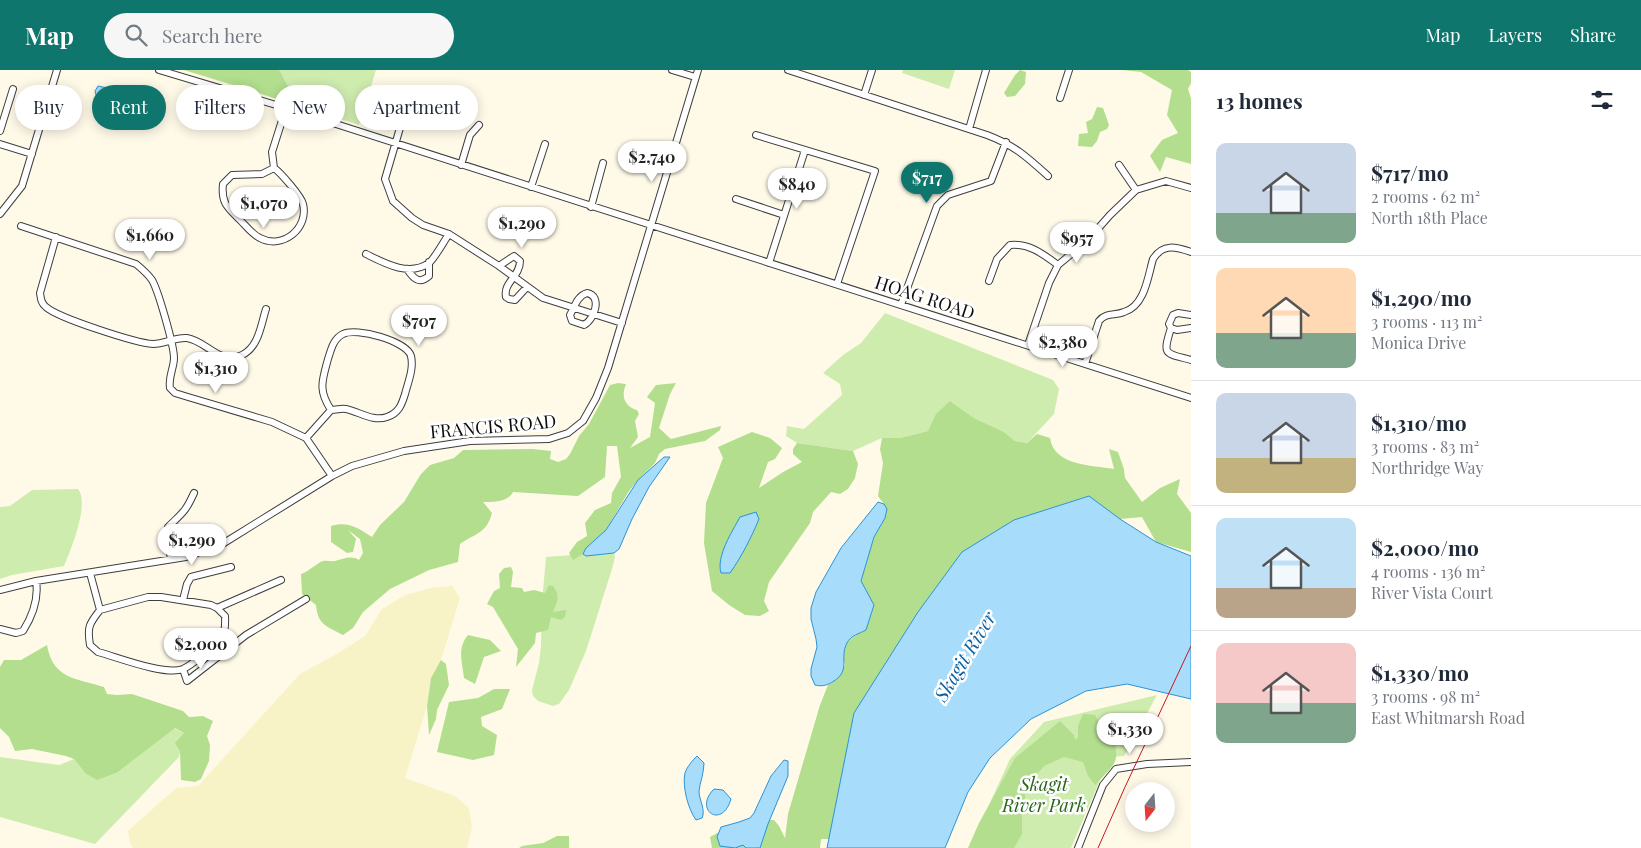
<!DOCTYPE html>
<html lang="en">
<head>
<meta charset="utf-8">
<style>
	body { margin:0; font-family:"Playfair Display",serif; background:#f6f6f7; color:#1f2937; height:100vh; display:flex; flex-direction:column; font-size:19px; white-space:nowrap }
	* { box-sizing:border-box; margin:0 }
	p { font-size:16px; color:#747a83 }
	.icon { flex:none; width:28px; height:28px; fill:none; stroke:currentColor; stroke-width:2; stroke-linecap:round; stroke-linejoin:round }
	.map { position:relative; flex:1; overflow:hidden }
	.details { display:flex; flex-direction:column; background:#fff; width:450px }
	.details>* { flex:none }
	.top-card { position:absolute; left:15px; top:15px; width:475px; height:45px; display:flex; gap:10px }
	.needle { width:32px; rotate:197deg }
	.controls { position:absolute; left:1125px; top:712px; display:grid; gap:10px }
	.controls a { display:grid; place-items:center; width:50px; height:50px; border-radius:50%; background:#fff; box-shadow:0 2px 12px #0003; font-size:25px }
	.price { position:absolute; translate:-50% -42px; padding:0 11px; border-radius:18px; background:#fff; color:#222; font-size:16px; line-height:32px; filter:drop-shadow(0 1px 2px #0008) }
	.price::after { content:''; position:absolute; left:50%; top:30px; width:15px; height:11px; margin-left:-8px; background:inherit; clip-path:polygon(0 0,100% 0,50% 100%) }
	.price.current { background:#0f766e; color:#fff }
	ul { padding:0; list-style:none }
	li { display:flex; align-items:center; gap:15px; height:125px; padding:0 25px }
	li+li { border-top:1px solid #e0e1e3 }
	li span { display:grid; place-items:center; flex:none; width:140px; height:100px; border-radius:10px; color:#555 }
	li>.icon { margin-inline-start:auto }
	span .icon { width:60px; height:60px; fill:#fffc; stroke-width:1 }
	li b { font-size:21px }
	h2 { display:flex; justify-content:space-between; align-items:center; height:60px; padding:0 25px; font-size:21px }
	.tag { padding:0 18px; border-radius:22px; background:#fff; box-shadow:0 2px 12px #0003; font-size:18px; line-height:45px }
	.tag.current { background:#0f766e; color:#fff }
	header { display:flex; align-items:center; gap:30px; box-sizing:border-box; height:70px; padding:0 25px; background:#0f766e; color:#fff }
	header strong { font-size:24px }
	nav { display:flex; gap:28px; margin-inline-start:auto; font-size:18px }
	.search { width:350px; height:45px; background:#f6f6f7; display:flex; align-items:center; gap:12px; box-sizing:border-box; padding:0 18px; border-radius:28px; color:#747a83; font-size:19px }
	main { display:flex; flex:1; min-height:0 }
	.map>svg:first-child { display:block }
	.farmland { fill:#f7f3c6 }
	.green { fill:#cfecaf }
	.forest { fill:#b2de8d }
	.water { fill:#a8dcfb; stroke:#2a93d7 }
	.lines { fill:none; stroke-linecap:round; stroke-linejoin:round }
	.minor-casing { stroke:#3e3e3e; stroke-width:8 }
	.minor { stroke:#fff; stroke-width:6 }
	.rail { stroke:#c41922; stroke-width:1 }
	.labels { text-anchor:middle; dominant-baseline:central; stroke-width:5; stroke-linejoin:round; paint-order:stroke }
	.street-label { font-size:18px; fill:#0b0b0b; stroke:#fff }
	.park-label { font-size:18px; font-style:italic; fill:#286617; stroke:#fff }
	.water-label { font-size:19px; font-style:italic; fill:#0c62a4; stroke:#fff }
</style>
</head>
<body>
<header>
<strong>Map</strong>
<div class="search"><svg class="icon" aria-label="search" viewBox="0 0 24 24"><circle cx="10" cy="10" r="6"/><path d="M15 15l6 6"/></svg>Search here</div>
<nav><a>Map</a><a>Layers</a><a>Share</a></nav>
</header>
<main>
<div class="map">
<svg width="1191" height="778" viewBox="0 0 1191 778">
	<rect width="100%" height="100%" fill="#fffae8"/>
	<!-- farmland -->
	<path class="farmland" d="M452 516 460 528 441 590 431 608 427 636 405 708 455 726 469 738 472 757 467 778H133L130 773 128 761 176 718 198 716 300 604 340 582 365 566 382 539 405 525 431 518Z"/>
	<!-- green -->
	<path class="green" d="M184 0H376L359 55Z
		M903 0H955L949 19 902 3Z
		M885 243 1053 310 1059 319 1054 344 1027 373 1015 371 1004 362 974 348 950 331 928 361 900 368H882L853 381 797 373 786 366 787 356 804 359 842 325 840 314 823 303 843 285 861 273Z
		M78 419C90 433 71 480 64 496L12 505 0 509V437L10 436 32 420Z
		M614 483 615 487 612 499 586 581 569 620 559 634 553 636 538 631 533 626 532 620 539 593 541 576 542 532 546 487 583 484 586 486Z
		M1157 625 1124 686 1110 687 1071 778H969L1010 689 1044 652Z
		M174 658 184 663 179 687 95 774 0 747V687L59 695 74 689 85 703 118 702Z"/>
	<!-- forest -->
	<path class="forest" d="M184 0H279L292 24 288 33 252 20Z
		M1020 0 1026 2 1025 14 1015 26 1007 27 1004 23 1015 5Z
		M1122 0H1188L1191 2V13L1188 19 1191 29V94L1166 87 1160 102 1150 86 1162 70 1178 63 1167 45 1172 20 1141 2Z
		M1097 37 1103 38 1109 55 1107 59 1100 62 1097 71 1092 77 1078 76 1079 64 1088 63 1086 52 1092 49Z
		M618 313 626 314C621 326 624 336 637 340L639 344 635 351 638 367 630 378 650 367 655 333 647 327 656 315 676 313 670 324 659 358 671 369 721 356 720 360 705 371 665 379 659 384 655 393 638 410 629 421 606 460 586 478 583 484 573 490 569 483 577 472 587 466 585 453 595 440 611 433 612 423 621 407 617 376H607L605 407 578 426 513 422C508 432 494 432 483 432L492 443C487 463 476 463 460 474L458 492 429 500 390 519 363 542 353 558 343 565C327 556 318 556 316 535L302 524 301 504C310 501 315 494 323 491 327 490 331 492 335 491 344 489 351 485 359 490L363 483 360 469 348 460 356 469 353 482 347 483 331 472V456C348 451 358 458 372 467L380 455 404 432 421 404 430 395 454 388 463 380 533 379 551 381 550 389 558 392 566 389 570 384 579 366 589 354 610 315Z
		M950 331 974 348 1004 362 1015 371 1027 373 1037 364 1050 368C1054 396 1091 395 1114 399L1109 379 1118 382 1124 399 1125 408 1142 432 1160 418 1180 409 1177 424 1191 443V482L1156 472 1142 447 1120 449 1088 426 1014 450 962 482 918 542 854 643 829 769H821L820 778H712L710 767C732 754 748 749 774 750L779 756 785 768 788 744 820 635 828 615 837 609 845 595C840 574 849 568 866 560L874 535 861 511 874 467 885 448 884 434 878 426 883 393 880 379 882 368H900L928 361 936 344Z
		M752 362 770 368 782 378 775 389 768 392 759 418 783 402 802 392 793 384V379L797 373 853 381 858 394 855 408 848 419 840 424 831 422 813 442 810 453 769 512 764 531 769 541 760 546 745 545 729 535 712 521 704 473 706 433 723 388 718 377Z
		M511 497 513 502 511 517 522 518 524 522 534 520 545 523 549 515 553 516C561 526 557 532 553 542L566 540 565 547 561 550 551 547 548 560 536 563 535 573 516 597 518 579 493 537 487 534 494 521 500 518 499 504 504 498Z
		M468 565 490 570 501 581 484 587 475 614 464 608C462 592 457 578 468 565Z
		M47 575C53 609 75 608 104 617L107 624 117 625 132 624 183 641 189 647 203 646 213 651 207 666 210 675 209 691 201 709 195 712 181 710 180 681 175 673 184 663 175 658 118 702 97 710 85 703 74 689 66 686 32 679 15 681 9 667 0 658V597L4 590H21Z
		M441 590 446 594 449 615 437 640 436 649 429 665 427 636 431 608Z
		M494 619H510L502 639 481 647 482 656 497 665 494 685 473 690 437 682 449 632 478 628Z
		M1083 644 1095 645 1103 661 1112 662C1121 694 1116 692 1095 715L1088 706 1083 692 1064 687 1044 696 1029 714 1025 724V733L1022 742V764L1014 778H968L979 753 1015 688 1060 651 1074 665 1075 670 1078 668V656Z
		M557 766H569V778H519L522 776 543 773Z"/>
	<!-- water -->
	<path class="water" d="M98 16 116 20 113 29 96 25 95 21Z
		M120 21 148 25 144 37 117 29Z
		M664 387H670L649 417 632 449 619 479 614 483 586 486 583 484 586 478 606 460 638 410Z
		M1089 426 1120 449 1156 472 1191 486V629L1127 614 1086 621 1031 649 990 688 968 722 945 778H827L854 643 918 542 962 482 1014 450Z
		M878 432 884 434 887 439 885 448 874 467 861 511 874 535 866 560C859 564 851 565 847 573 839 588 851 600 834 611 828 615 822 617 815 615L811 606V599L817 577 816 569 811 549V538L816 522 841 478Z
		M756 442 759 449C751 468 742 486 730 503H721C716 486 732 462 740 447Z
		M697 686 704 693C704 703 700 712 699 721 699 730 706 740 702 748L696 750C688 739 682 716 685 703 687 697 692 691 697 686Z
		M784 690 788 691V706L768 754 760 778H746L743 775 735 778 720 776 717 767 721 757 739 752 750 748 754 743 771 706Z
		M714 719 723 720 731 729C722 760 693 740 714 719Z"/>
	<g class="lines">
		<!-- minor casing -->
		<g class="minor-casing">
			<path id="minor" d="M159 0 286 38 1191 328
				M672 0 695 7
				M788 0 987 65C1014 75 1027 87 1048 106
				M864 25 872 0
				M1060 28 1069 0
				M407 34 385 109 393 131 412 148 423 155 449 164 499 196 543 228 622 253
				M969 59 986 0
				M0 61 13 19
				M756 65 875 101 837 214
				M0 74 32 84
				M461 95 470 65 479 55
				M1119 95 1136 120
				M274 98C281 103 301 126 303 134 309 158 283 180 260 168 253 165 246 156 240 150 227 137 221 133 223 114L232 105 262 104Z
				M274 98 272 82 286 38
				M531 117 545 74
				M736 129 784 145
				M591 137 603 93
				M0 144 22 116 57 0
				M21 156 136 194C142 199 147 203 152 210 158 220 174 275 174 288 174 298 168 307 170 318L175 323 188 327 272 352 306 368 332 406
				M56 167 40 223C41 229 41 233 46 237 58 248 136 273 153 274 165 274 175 267 187 268 207 271 220 296 242 285 259 277 261 254 266 239
				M366 184C384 193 409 207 429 193 435 188 444 171 449 164
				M769 193 805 80
				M499 196 514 186 520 191C520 207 503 212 506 227L509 229 515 230 527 217
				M407 199C413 208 419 215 429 206V192
				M989 211 997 189 1010 175C1029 173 1043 184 1058 195
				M587 223C603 226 594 250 584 255L572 251 570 245C575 236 577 226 587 223Z
				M901 235 937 136 948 125 991 111 1006 72
				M1191 245 1178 243 1173 245 1169 254 1171 258 1177 260 1191 258
				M1171 258C1162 286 1165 283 1191 290
				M1028 275 1049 213 1058 195 1088 170 1110 145 1136 120 1166 111 1191 118
				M1085 294 1099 251C1106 242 1115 246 1124 242 1145 236 1148 206 1153 189 1163 173 1176 177 1191 182
				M306 368 331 340C337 340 341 338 346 339 360 342 373 352 387 347 399 343 402 334 405 324 408 312 414 299 411 286 407 271 356 257 343 264 333 269 331 280 328 289 322 311 318 320 331 340
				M171 489 167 465 168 457C182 443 185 443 194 423
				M90 503 100 540C89 554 87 557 90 575L98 582C117 587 165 606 183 599 192 595 200 587 208 581 223 569 226 566 225 546L217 538 211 535 161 527H148L100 540
				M0 520 36 511 186 487 224 473 332 406 352 396 404 381 470 371 549 369 568 363 583 351 596 328 608 298 698 0
				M183 530 187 514 191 507 231 497
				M217 538 281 510
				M0 559 16 563 23 561C33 545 39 529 36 511
				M183 599 187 611 246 565 306 529
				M1078 778 1103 715 1116 699 1147 694 1191 692"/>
		</g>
		<!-- minor -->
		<use href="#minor" class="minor"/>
		<!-- rail -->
		<path class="rail" d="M1098 778 1125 717 1191 576"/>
	</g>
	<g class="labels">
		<!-- street labels -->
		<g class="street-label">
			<text transform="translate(925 227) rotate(18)">HOAG ROAD</text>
			<text transform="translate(493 356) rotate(-5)">FRANCIS ROAD</text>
		</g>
		<!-- park labels -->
		<g class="park-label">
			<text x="1044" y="714">Skagit<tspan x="1044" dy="21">River Park</tspan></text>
		</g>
		<!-- water labels -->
		<g class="water-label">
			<text transform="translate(964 586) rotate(-59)">Skagit River</text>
		</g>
	</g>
</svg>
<div class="controls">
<a><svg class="needle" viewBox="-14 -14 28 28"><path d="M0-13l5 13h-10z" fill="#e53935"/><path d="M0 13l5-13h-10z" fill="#747a83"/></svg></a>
</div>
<b class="price" style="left:652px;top:113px">$2,740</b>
<b class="price current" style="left:927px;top:134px">$717</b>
<b class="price" style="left:797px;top:140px">$840</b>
<b class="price" style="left:264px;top:159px">$1,070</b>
<b class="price" style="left:522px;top:179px">$1,290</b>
<b class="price" style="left:150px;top:191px">$1,660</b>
<b class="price" style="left:1077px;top:194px">$957</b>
<b class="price" style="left:419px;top:277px">$707</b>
<b class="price" style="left:1063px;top:298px">$2,380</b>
<b class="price" style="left:216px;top:324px">$1,310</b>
<b class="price" style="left:192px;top:496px">$1,290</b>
<b class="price" style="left:201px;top:600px">$2,000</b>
<b class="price" style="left:1130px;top:685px">$1,330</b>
<div class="top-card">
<a class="tag">Buy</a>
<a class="tag current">Rent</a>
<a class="tag">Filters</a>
<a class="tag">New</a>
<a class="tag">Apartment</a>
</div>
</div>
<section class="details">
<h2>13 homes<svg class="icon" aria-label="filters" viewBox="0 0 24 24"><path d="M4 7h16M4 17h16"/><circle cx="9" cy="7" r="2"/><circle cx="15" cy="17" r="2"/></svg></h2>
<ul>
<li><span style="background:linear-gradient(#c9d6e8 70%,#7fa58c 0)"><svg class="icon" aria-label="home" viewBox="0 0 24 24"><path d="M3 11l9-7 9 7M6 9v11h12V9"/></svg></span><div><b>$717/mo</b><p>2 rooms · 62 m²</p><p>North 18th Place</p></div></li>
<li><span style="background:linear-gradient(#ffd9b3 65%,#7fa58c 0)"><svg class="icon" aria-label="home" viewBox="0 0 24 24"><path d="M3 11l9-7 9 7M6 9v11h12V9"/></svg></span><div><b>$1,290/mo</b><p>3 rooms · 113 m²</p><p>Monica Drive</p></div></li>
<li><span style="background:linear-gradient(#c9d6e8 65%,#c2b280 0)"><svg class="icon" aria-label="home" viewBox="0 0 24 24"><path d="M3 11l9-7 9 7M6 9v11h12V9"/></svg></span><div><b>$1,310/mo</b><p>3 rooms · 83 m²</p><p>Northridge Way</p></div></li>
<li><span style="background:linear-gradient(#bfe0f5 70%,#b9a48a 0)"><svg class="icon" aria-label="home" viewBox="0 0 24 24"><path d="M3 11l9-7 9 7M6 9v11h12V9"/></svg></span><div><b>$2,000/mo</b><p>4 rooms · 136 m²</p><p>River Vista Court</p></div></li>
<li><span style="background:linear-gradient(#f6c9c9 60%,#7fa58c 0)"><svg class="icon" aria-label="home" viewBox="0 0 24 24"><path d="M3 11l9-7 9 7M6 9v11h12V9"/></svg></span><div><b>$1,330/mo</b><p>3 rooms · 98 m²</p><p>East Whitmarsh Road</p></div></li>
</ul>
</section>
</main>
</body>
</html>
